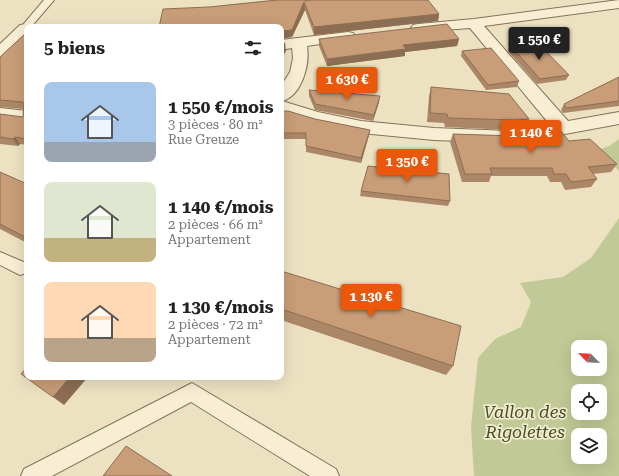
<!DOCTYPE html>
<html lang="fr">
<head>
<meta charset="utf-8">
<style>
	body { margin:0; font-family:"Roboto Serif",serif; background:#f2f2f2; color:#222; height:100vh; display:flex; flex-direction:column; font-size:15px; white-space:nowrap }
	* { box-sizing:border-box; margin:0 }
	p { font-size:13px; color:#767676 }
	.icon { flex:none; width:22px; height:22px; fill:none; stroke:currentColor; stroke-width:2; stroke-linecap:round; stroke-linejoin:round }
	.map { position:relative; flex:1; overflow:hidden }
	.drawer { position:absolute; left:24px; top:24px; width:260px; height:356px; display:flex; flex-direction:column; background:#fff; border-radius:8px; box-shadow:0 4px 16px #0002 }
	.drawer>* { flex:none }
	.needle { width:26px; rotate:294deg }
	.tools { position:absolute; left:571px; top:340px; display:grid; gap:8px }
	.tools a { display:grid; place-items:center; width:36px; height:36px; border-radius:8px; background:#fff; box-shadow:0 4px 16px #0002; font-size:20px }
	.price { position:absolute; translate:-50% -34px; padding:0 9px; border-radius:4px; background:#ea580c; color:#fff; font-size:13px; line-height:26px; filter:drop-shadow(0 1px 2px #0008) }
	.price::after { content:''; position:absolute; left:50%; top:24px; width:12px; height:9px; margin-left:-6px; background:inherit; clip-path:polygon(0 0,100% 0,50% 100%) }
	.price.on { background:#222; color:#fff }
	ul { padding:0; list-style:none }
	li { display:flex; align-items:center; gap:12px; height:100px; padding:0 20px }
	li span { display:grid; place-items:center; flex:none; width:112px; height:80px; border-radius:8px; color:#555 }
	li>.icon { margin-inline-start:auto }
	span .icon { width:48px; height:48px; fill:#fffc; stroke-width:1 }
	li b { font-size:17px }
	h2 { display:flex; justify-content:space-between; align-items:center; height:48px; padding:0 20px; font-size:17px }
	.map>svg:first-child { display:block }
	.green { fill:#c1c996; fill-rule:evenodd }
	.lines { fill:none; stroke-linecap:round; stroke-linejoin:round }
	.service-casing { stroke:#84725a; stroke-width:2 }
	.minor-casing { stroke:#84725a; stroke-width:2 }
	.service { fill:#f7eed4; fill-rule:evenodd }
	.minor { fill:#f7eed4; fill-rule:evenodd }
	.wall { fill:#ac8767 }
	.shaded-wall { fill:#8c6e54 }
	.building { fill:#c89d78; stroke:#8c6e54 }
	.labels { text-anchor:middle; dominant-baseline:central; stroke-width:3.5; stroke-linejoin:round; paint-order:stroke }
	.near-park-label { font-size:17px; font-style:italic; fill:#435025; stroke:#f3ebd0 }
</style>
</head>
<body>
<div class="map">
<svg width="619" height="476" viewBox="0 0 619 476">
	<rect width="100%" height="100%" fill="#ece1c1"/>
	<!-- green -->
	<path class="green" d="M619 139V171L598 150 609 146Z
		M619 218V476H474L471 427 478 358 495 339 521 327 531 302 520 283 563 277 591 258ZM578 347H600V369H578ZM578 391H600V413H578ZM578 435H600V457H578Z"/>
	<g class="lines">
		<!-- service casing -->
		<g class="service-casing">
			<path id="service" d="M44 0H54L31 27H27V30H22L20 28 22 26Z
				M0 252 26 263 27 266 26 273 20 275 0 265Z
				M192 383 336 469 339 476H310L191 402 52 476H21L24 469Z"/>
		</g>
		<!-- minor casing -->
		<g class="minor-casing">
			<path id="minor" d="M619 0V8L484 26 568 121 619 112V124L565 134 542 140 511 143 434 140 361 133 315 123 281 112V86L290 72 293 58 292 48 281 50V40L348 32 353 33 355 36 353 39 307 46C310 64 302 96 282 101L318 112 361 121 434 128 511 131 551 126 470 28 418 32 413 31 411 28 413 25 418 24 474 19Z
				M27 24 34 27H27V34L5 56 0 58V44L20 25Z
				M0 108 27 111V123L0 120Z"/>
		</g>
		<!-- service -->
		<use href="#service" class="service"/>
		<!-- minor -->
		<use href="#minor" class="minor"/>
	</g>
	<!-- wall -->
	<path class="wall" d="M277 0H307V1L439 14 438 21 314 35 305 10 292 37 209 7Z
		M27 32V145L20 144 18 146 0 144V114L23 117 24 109 0 107V57Z
		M319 39H459L457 46 405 52V56L327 66 319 46Z
		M510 45 569 75 566 80 537 84 508 51Z
		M462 51 519 81 517 87 486 90 461 56Z
		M619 77V106L563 113 561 110 564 104Z
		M431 87 529 119 525 128 511 130 445 127 444 123 427 122 429 96Z
		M309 90 379 102 373 121 315 110 309 96Z
		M281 111 315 119 370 130 369 135 361 163 306 152V139H281Z
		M453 134 515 136H542L543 134 569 141 617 164 611 172 593 174 597 179 591 187 565 190 561 182H550L547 176H491L489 182H462L450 142Z
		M0 172 27 184V243L0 229Z
		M361 191 450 201 448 206 360 196Z
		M281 271 453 366 446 375 281 320Z"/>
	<!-- shaded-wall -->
	<path class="shaded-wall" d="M304 2 305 10 292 37 281 39V31Z
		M439 14 438 21 314 35V27Z
		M459 39 457 46 405 52V56L327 66V59L403 45Z
		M285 43 286 51 281 60V52Z
		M380 96 379 102 373 121 374 115Z
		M370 130 369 135 361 163V158Z
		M15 137 20 144 18 146 13 139Z
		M70 377H88L64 405 53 397Z"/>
	<!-- building -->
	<path class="building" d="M277 0H306L305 1 312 0H428L439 14 314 27 304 2 292 30 281 31V27H159L163 9 209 7Z
		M447 24 459 39 403 45 406 49 327 59 319 39Z
		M27 32V139L15 137 13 139 0 137V114L23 117 24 104 23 102 0 100V57Z
		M537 42 569 75 540 79 510 45Z
		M281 43H285L281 52Z
		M491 48 519 81 488 85 462 51Z
		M619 77V101L566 108 564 104Z
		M431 87 509 94 529 119 515 120 448 118 447 114 430 113Z
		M309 90 380 96 374 115 315 104Z
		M281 111H288L315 119 370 130 361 158 306 146V133H281Z
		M560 130 569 141 590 139 617 164 588 167 597 179 571 182 566 174H554L552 168H490L492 174H465L453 134 515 136 541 134 549 144 543 134Z
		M368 166 449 174 450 201 361 191Z
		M0 172 27 184V238L0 224Z
		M281 271 461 326 453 366 281 309Z
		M27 367V377H70L53 397 21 374Z
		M126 446 172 476H103Z"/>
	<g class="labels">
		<!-- near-park labels -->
		<g class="near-park-label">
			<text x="525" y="412">Vallon des<tspan x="525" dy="20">Rigolettes</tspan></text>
		</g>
	</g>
</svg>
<div class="tools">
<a><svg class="needle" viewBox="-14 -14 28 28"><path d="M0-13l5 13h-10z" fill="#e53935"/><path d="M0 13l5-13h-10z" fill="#767676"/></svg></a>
<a><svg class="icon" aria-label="locate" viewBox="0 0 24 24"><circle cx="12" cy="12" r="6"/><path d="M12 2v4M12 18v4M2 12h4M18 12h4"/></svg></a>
<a><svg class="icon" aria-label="layers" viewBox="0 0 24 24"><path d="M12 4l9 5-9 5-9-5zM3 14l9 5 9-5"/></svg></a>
</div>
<b class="price on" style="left:539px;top:61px">1 550 €</b>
<b class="price" style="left:347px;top:101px">1 630 €</b>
<b class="price" style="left:531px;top:154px">1 140 €</b>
<b class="price" style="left:407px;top:183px">1 350 €</b>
<b class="price" style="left:371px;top:318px">1 130 €</b>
<section class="drawer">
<h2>5 biens<svg class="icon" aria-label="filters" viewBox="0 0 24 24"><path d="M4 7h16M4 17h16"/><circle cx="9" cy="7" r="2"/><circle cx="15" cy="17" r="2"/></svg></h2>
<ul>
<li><span style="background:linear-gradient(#a9c7e8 75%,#9aa5b1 0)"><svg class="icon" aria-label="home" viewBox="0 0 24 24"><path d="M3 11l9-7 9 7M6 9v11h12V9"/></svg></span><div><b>1 550 €/mois</b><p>3 pièces · 80 m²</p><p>Rue Greuze</p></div></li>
<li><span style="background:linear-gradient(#dfe7d0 70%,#c2b280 0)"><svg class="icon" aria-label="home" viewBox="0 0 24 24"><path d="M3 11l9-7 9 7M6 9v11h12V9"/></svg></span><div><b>1 140 €/mois</b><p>2 pièces · 66 m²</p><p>Appartement</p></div></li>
<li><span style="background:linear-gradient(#ffd9b3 70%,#b9a48a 0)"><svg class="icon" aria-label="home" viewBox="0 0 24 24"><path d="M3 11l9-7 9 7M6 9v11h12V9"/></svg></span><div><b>1 130 €/mois</b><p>2 pièces · 72 m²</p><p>Appartement</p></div></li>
</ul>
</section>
</div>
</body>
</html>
